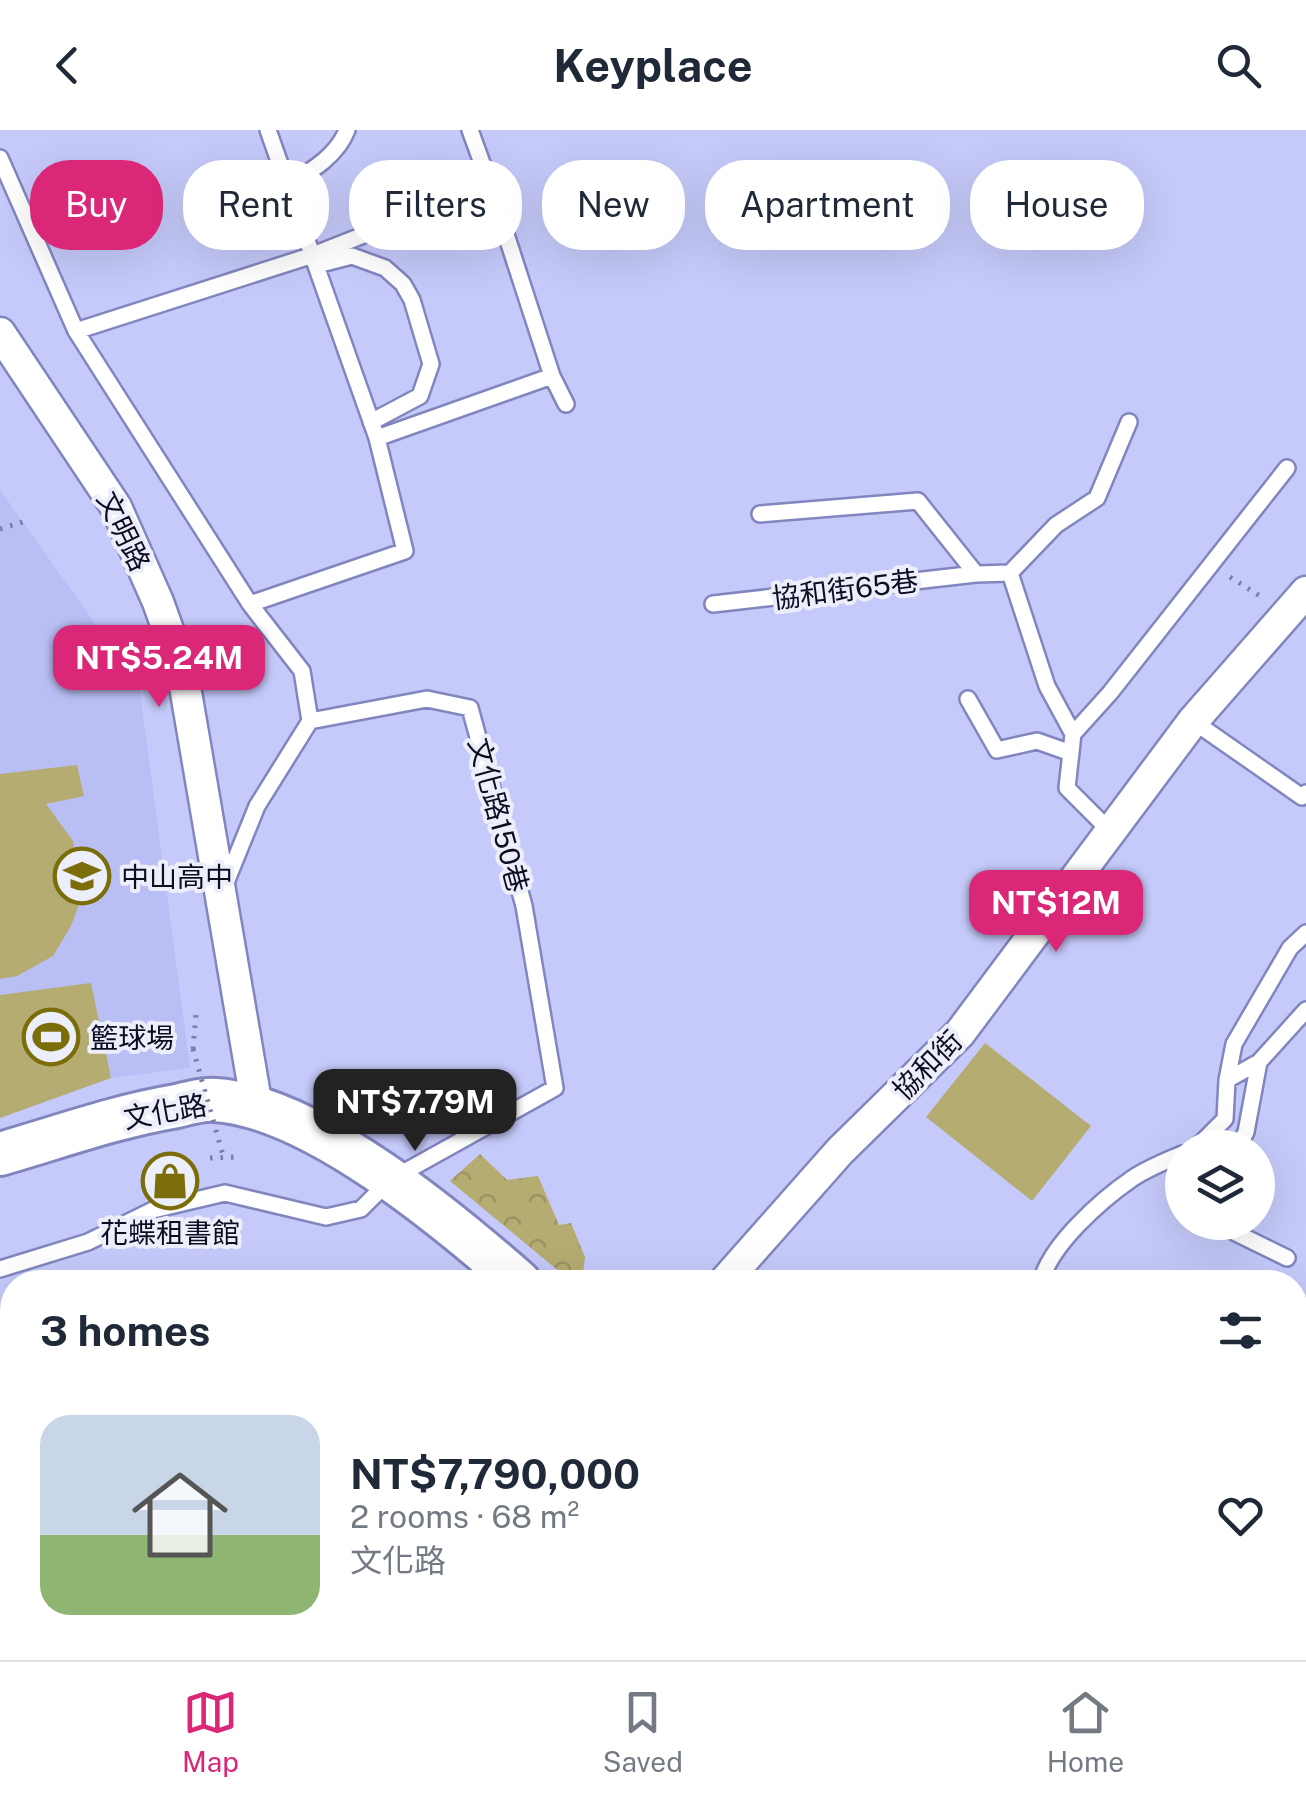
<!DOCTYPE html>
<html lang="en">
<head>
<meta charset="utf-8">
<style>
	body { margin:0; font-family:"Public Sans","Noto Sans TC",sans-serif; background:#f2f2f3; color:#1f2937; height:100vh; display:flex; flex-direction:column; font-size:38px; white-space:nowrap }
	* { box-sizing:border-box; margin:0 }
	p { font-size:32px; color:#747a83 }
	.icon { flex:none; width:55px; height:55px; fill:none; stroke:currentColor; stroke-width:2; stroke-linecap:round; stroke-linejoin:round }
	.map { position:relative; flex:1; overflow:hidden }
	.details { position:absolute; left:0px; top:1140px; width:1308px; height:390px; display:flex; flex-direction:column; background:#fff; border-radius:40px 40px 0 0; box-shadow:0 10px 40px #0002 }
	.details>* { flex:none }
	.guide { position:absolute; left:30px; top:30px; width:1248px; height:90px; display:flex; gap:20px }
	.buttons { position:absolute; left:1165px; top:1000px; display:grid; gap:20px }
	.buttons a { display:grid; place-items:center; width:110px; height:110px; border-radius:50%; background:#fff; box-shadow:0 10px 40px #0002; font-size:50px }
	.price { position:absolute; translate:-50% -85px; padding:0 22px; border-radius:20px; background:#db2777; color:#fff; font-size:32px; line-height:65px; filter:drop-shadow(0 2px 5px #0008) }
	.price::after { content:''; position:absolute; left:50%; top:60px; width:30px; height:22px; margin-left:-15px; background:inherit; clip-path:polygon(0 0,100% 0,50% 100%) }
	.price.current { background:#222; color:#fff }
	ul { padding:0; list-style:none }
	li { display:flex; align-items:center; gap:30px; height:250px; padding:0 40px }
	li span { display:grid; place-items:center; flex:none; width:280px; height:200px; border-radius:30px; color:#555 }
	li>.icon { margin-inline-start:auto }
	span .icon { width:120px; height:120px; fill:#fffc; stroke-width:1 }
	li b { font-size:42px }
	h2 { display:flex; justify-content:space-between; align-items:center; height:120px; padding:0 40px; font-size:42px }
	.chip { padding:0 35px; border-radius:40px; background:#fff; box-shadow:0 10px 40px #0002; font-size:35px; line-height:90px }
	.chip.current { background:#db2777; color:#fff }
	header { display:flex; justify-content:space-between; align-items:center; height:130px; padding:0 40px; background:#fff; font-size:45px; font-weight:700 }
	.tab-bar { display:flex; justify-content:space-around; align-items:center; height:140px; border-top:2px solid #e0e1e3; background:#fff; font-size:28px; color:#747a83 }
	.tab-bar a { display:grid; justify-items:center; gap:5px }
	.tab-bar .current { color:#db2777 }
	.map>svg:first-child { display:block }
	.built { fill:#b9bef4 }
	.grass { fill:#b5ac71 }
	.forest { fill:url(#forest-crowns) }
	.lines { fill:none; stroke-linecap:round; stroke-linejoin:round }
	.lane-casing { stroke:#8286bf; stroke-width:20 }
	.street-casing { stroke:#8286bf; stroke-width:35 }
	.secondary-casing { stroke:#8286bf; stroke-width:48 }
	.primary-casing { stroke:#8286bf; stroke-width:52 }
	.path { stroke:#7b7ea3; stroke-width:5; stroke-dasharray:2.5 8; stroke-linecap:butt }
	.lane { stroke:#fff; stroke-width:15 }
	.street { stroke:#fff; stroke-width:30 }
	.secondary { stroke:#fff; stroke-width:42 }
	.primary { stroke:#fff; stroke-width:48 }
	.path-bridge { stroke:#7b7ea3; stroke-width:5; stroke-dasharray:2.5 8; stroke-linecap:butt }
	.labels { text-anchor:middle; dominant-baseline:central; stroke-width:8; stroke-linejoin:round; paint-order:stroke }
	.street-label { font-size:28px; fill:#0d0d22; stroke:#eceefa }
	.poi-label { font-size:28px; fill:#0d0d22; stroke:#eceefa; text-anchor:start }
</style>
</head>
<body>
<header><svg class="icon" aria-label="back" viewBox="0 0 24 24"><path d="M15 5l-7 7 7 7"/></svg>Keyplace<svg class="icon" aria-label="search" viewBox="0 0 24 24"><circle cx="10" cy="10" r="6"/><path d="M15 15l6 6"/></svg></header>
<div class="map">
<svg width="1306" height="1530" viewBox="0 0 1306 1530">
	<defs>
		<pattern id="forest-crowns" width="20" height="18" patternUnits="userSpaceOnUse" patternTransform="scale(2.5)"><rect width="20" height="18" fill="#b5ac71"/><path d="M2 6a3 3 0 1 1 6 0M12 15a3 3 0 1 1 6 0" fill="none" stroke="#9a9362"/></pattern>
	</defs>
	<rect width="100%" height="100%" fill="#c5cafa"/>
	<!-- built -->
	<path class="built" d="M0 360 139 555 190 938 111 948 0 988Z"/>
	<!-- grass -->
	<path class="grass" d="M77 635 84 666 46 674 73 711 81 769 71 796 53 826 17 846 0 849V644Z
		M91 853 111 948 0 988V865Z
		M985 913 1091 996 1032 1071 926 987Z"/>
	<!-- forest -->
	<path class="forest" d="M480 1024 507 1050 538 1046 559 1095 571 1093 585 1127 582 1152H572L450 1051Z"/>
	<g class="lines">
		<!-- lane casing -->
		<g class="lane-casing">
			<path id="lane" d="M0 28 76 201 250 474 302 541 310 591
				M288 55C311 41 337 26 347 0
				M317 135 352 126 385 138 403 154 412 170 431 234 420 266 371 292
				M76 201 313 125 490 55 470 0
				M552 246 566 274
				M377 308 552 246 490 55
				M760 384 918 371 976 444 1010 443 1047 556 1073 604
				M1010 443 1056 395 1097 368 1129 292
				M250 474 405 421 377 308 268 0
				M713 474 976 444
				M968 569 997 620 1037 611 1071 623
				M1193 591 1302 667 1306 663
				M1111 702 1067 658 1073 604 1110 563 1287 338
				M1227 950 1234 914 1290 818 1306 803
				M1196 1018 1225 989 1227 950 1259 932 1306 880
				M1238 1018 1246 1002 1259 932
				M1223 1092 1234 1102 1287 1128
				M0 1139 88 1112 153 1080 225 1063 326 1087 361 1079 390 1050 555 958 524 776 470 578 427 569 310 591 257 676 225 755
				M1041 1152C1050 1115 1101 1070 1133 1048 1148 1038 1166 1031 1182 1024
				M842 1518 843 1530
				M990 1530 994 1518"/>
		</g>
		<!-- street casing -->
		<g class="street-casing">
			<path id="street" d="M0 203 116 377 158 472 182 539 257 977
				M724 1152 840 1021 960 903 1193 591 1306 462"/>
		</g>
		<!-- secondary casing -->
		<g class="secondary-casing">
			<path id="secondary" d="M0 1024C59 1007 117 986 177 976 189 973 203 969 215 970 312 976 447 1089 519 1152
				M781 1518 789 1530"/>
		</g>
		<!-- primary casing -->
		<g class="primary-casing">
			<path id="primary" d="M0 1485 12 1481
				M519 1518 545 1530
				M648 1518 670 1530
				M46 1530 94 1518"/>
		</g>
		<!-- path -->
		<path class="path" d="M0 399 23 392
			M1230 447 1263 468
			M193 919 196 884
			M210 1028 238 1027"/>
		<!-- lane -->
		<use href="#lane" class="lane"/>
		<!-- street -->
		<use href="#street" class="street"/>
		<!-- secondary -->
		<use href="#secondary" class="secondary"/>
		<!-- primary -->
		<use href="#primary" class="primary"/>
		<!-- path-bridge -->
		<path class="path-bridge" d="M193 919 224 1029"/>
	</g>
	<!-- icons -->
	<defs>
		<g id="school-ring" transform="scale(2.875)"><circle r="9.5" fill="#eceefa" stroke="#7b6e0a" stroke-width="1.5"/><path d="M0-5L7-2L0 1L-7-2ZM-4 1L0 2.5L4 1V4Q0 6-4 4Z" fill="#7b6e0a"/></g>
		<g id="stadium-ring" transform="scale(2.875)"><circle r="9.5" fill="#eceefa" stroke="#7b6e0a" stroke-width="1.5"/><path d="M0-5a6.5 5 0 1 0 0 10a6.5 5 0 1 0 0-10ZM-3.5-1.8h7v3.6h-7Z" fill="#7b6e0a"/></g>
		<g id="shop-ring" transform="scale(2.875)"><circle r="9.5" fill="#eceefa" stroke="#7b6e0a" stroke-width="1.5"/><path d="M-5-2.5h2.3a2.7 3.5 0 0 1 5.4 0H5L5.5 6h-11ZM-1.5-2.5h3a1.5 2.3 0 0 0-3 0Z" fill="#7b6e0a"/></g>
	</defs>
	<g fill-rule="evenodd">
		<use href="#school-ring" x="82" y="746"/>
		<use href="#stadium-ring" x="51" y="907"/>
		<use href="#shop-ring" x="170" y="1051"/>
	</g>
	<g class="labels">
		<!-- street labels -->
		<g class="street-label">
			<text transform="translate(124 401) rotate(64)">文明路</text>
			<text transform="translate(845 459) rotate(-7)">協和街65巷</text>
			<text transform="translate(499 685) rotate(75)">文化路150巷</text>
			<text transform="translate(927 935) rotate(-45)">協和街</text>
			<text transform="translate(165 981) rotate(-10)">文化路</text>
		</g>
		<!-- poi labels -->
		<g class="poi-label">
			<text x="121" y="746">中山高中</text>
			<text x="90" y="907">籃球場</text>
			<text x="170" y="1102" text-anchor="middle">花蝶租書館</text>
		</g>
	</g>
</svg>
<div class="buttons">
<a><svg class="icon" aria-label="layers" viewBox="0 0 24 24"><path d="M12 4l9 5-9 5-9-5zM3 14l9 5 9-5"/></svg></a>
</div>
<b class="price" style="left:159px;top:580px">NT$5.24M</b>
<b class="price" style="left:1056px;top:825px">NT$12M</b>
<b class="price current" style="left:415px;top:1024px">NT$7.79M</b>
<div class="guide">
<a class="chip current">Buy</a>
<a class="chip">Rent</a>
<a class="chip">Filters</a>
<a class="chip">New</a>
<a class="chip">Apartment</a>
<a class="chip">House</a>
</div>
<section class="details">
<h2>3 homes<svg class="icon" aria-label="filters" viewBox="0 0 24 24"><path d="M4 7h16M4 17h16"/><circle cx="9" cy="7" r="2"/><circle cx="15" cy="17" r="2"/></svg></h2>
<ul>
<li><span style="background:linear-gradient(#c9d6e8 60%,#8fb573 0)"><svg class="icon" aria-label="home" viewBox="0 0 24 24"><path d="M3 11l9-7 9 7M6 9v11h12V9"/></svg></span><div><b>NT$7,790,000</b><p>2 rooms · 68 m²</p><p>文化路</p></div><svg class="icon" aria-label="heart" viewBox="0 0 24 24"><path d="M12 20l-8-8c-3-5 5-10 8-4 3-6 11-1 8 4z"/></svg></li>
</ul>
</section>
</div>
<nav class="tab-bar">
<a class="current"><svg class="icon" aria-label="map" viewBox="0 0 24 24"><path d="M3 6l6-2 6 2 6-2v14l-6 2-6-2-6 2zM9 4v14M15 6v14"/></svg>Map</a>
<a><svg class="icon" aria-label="saved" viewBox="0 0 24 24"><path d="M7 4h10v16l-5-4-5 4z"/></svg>Saved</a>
<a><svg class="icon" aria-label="home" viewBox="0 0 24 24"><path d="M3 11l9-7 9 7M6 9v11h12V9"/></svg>Home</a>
</nav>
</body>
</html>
